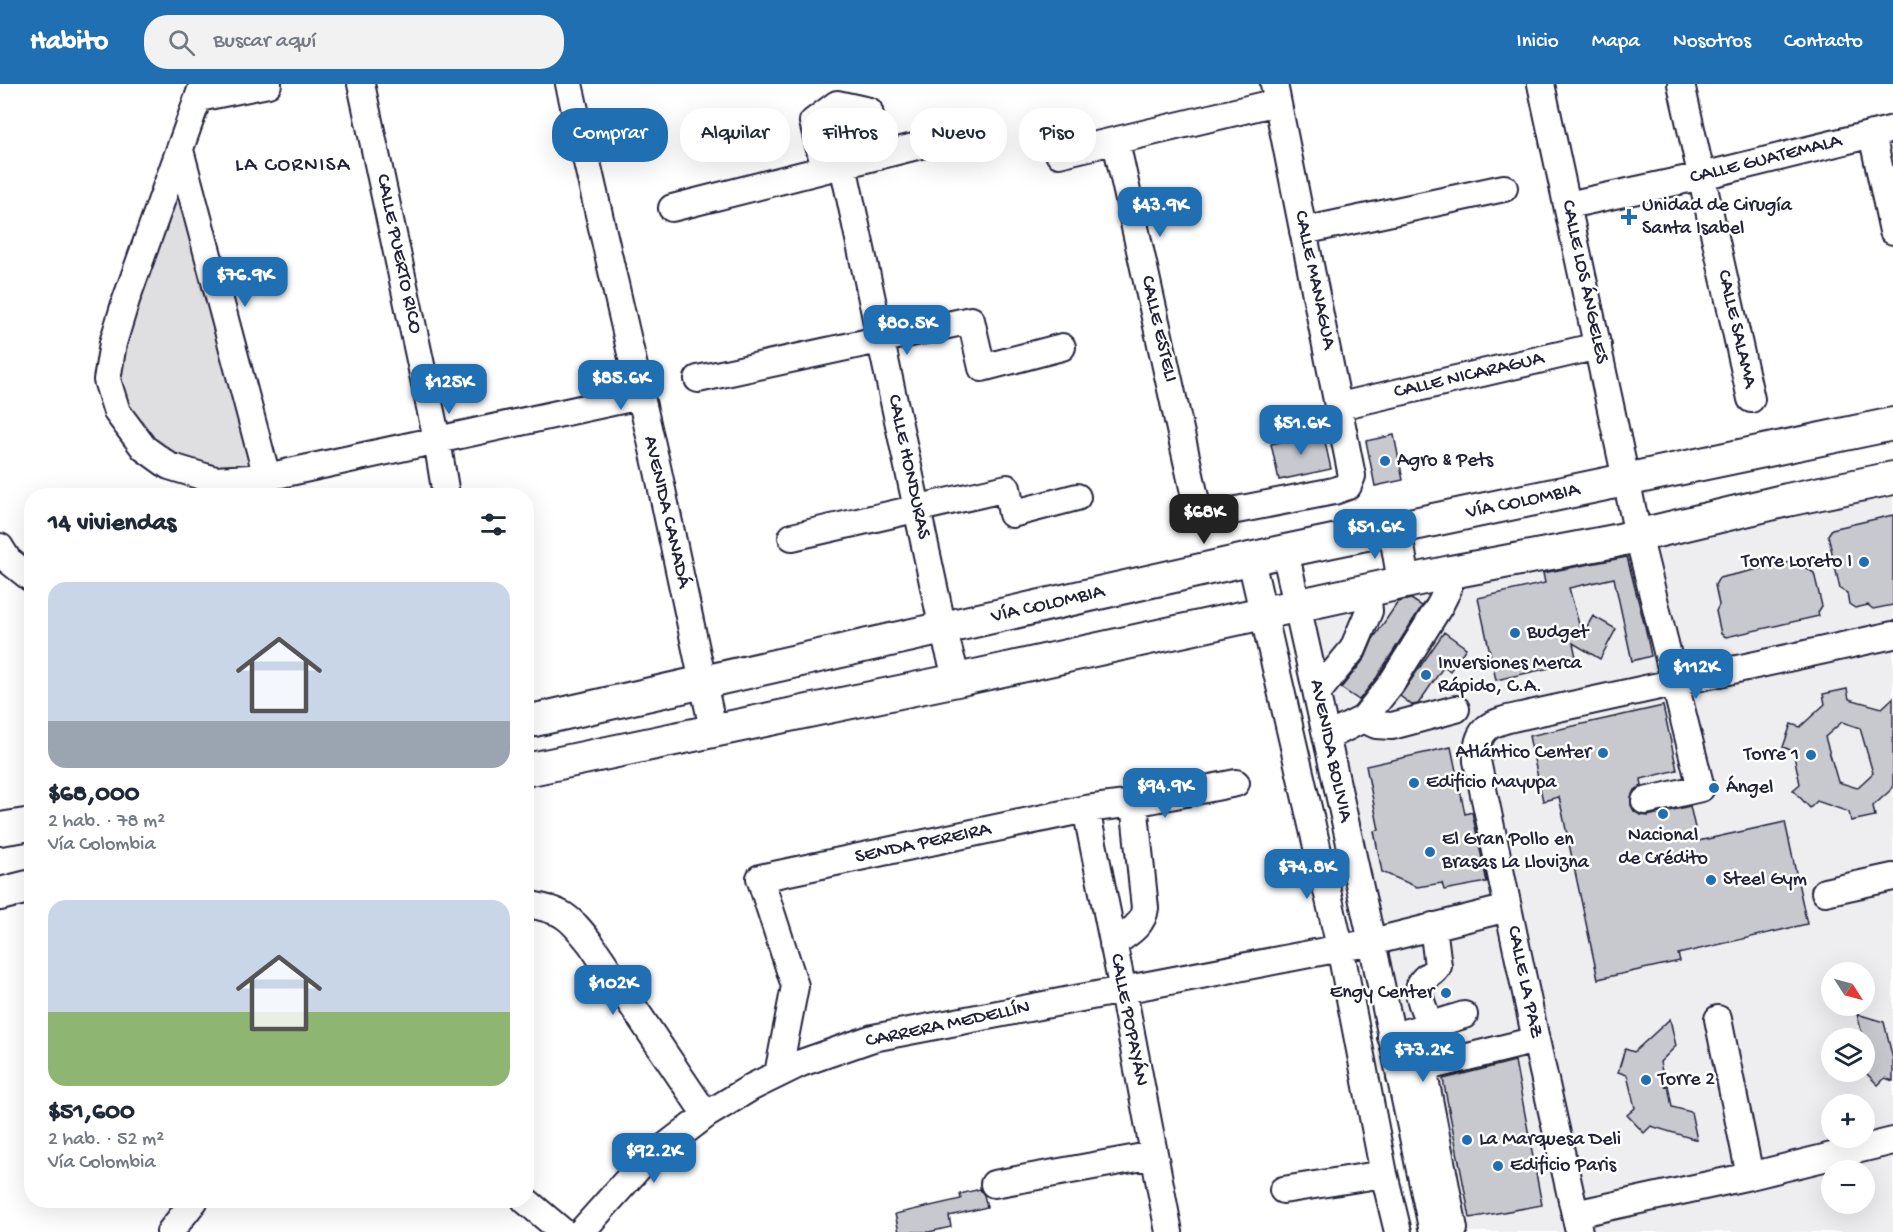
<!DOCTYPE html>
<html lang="es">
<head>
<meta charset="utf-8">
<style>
	body { margin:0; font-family:"Gochi Hand",sans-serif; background:#f2f2f3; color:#1f2937; height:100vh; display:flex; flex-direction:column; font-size:22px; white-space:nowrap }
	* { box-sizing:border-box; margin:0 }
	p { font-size:20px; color:#747a83 }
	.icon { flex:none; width:33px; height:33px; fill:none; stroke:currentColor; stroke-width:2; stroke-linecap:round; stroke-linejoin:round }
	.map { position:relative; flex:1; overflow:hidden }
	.panel { position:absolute; left:24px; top:404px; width:510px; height:720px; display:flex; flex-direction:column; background:#fff; border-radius:24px; box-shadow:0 6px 24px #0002 }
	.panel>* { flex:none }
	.hud { position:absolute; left:552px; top:24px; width:570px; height:54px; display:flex; gap:12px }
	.needle { width:39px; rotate:126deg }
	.tools { position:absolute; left:1821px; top:878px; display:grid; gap:12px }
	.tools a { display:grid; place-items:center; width:54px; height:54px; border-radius:50%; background:#fff; box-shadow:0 6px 24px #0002; font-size:30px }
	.price { position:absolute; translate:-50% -51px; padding:0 14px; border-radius:12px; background:#1f6fb2; color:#fff; font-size:20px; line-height:39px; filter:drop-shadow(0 2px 3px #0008) }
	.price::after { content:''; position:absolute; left:50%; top:36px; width:18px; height:14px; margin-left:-9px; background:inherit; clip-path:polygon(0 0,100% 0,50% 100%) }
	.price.on { background:#222; color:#fff }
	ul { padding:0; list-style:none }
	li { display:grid; align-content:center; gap:12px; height:318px; padding:0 24px }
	li span { display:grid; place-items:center; height:186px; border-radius:18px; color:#555 }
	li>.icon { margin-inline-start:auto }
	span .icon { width:108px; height:108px; fill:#fffc; stroke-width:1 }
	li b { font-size:26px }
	h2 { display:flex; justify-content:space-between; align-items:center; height:72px; padding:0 24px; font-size:26px }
	.chip { padding:0 21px; border-radius:24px; background:#fff; box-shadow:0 6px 24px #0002; font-size:21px; line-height:54px }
	.chip.on { background:#1f6fb2; color:#fff }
	header { display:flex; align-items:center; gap:36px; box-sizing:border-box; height:84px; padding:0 30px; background:#1f6fb2; color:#fff }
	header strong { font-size:28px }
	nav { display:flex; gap:33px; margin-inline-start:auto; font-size:21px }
	.search { width:420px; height:54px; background:#f2f2f3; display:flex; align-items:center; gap:15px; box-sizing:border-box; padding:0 21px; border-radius:24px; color:#747a83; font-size:22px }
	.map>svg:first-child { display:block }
	.built { fill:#eeeef1; fill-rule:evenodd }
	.green { fill:#dfdfe2; stroke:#80808e; stroke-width:1.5 }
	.building { fill:#c8c8cf; stroke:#22223b; stroke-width:1.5; fill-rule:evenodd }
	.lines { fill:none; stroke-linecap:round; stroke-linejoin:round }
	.minor-casing { stroke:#22223b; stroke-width:30 }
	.major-casing { stroke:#22223b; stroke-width:36 }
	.minor { stroke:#fff; stroke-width:26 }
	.major { stroke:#fff; stroke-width:32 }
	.poi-dot { fill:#1f6fb2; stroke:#fff; stroke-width:2 }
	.labels { text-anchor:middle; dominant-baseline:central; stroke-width:5; stroke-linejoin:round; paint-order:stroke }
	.street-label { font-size:20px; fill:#22223b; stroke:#fff }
	.poi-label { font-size:20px; fill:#22223b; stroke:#fff; text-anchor:start }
	.neighbourhood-label { font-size:21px; letter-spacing:1.5px; fill:#22223b; stroke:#fff }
</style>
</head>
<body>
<header>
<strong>Habito</strong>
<div class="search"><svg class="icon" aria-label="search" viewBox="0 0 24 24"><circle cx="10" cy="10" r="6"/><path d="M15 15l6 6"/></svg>Buscar aquí</div>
<nav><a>Inicio</a><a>Mapa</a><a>Nosotros</a><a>Contacto</a></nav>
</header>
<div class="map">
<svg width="1893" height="1148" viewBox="0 0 1893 1148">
	<rect width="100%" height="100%" fill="#fff"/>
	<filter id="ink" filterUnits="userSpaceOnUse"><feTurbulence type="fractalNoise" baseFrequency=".0167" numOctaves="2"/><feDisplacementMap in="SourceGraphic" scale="12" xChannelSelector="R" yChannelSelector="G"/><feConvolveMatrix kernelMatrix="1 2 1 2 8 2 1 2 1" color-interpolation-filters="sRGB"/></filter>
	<g filter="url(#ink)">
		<!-- built -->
		<path class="built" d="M1893 394V1148H1433L1298 520ZM1832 888H1864V921H1832ZM1832 954H1864V987H1832ZM1832 1020H1864V1053H1832ZM1832 1086H1864V1119H1832Z"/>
		<!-- green -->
		<path class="green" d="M180 91 259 386 214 388 174 374 150 357 124 327 117 298 121 263Z"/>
		<!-- building -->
		<path class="building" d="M1323 349 1331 385 1279 396 1271 360Z
			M1394 351 1403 396 1375 402 1366 357Z
			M1893 431V521L1873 525 1868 521 1855 524 1849 520 1847 509 1840 505 1828 451 1832 445Z
			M1627 473 1646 547 1651 572 1632 577 1614 494 1569 504 1582 551 1593 532 1616 545 1600 575 1573 559 1577 578 1496 596 1478 514 1545 499 1543 489Z
			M1795 477 1814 489 1822 522 1818 528 1819 532 1726 553 1721 550 1716 527 1719 521 1715 501 1719 494Z
			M1411 515 1422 522 1377 593 1359 616 1341 604 1365 574 1373 555 1398 518Z
			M1444 548 1466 564 1450 587 1444 582 1418 620 1412 621 1400 612Z
			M1847 605 1849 615 1882 624 1893 614V704L1873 722 1875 732 1851 737 1849 728 1817 717 1810 724 1793 706 1800 700 1793 667 1783 663 1791 640 1800 643 1825 620 1823 610ZM1842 638 1860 644 1873 689 1857 704 1838 698 1825 653Z
			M1663 622 1677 686 1641 695 1642 702 1634 706 1631 713V721L1634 727 1640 731 1648 732 1690 722 1698 757 1785 738 1807 840 1678 870 1680 877 1598 895 1559 713 1543 717 1529 652Z
			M1451 663 1465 730 1472 728 1487 798 1444 806 1442 799 1417 803 1382 788 1374 747 1379 746 1366 682Z
			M1857 930 1884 938 1893 975V997L1885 994 1878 1001 1864 987V980L1868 977 1864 954H1863Z
			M1670 935 1676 962 1660 978 1665 1002 1668 1001 1672 1023 1691 1028 1697 1056 1651 1042 1644 1049 1627 1031 1635 1024 1627 991 1618 988 1625 965 1634 968Z
			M1515 977 1542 1121 1470 1134 1443 995Z
			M980 1105 984 1111 987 1123 949 1132 951 1143 929 1148H899L895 1130 961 1115 960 1110Z"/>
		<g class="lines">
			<!-- minor casing -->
			<g class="minor-casing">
				<path id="minor" d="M203 0 126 216 113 259 107 296 117 328 144 364 169 382 215 396 267 393 640 312
					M361 0 437 356 446 411
					M569 0 658 387 713 645
					M1541 0 1638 451 1701 704 1645 717
					M1681 0 1751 315
					M199 14 268 0
					M1872 50 1893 147
					M1116 58 1197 422 1204 431H1211L1334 407 1348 402 1352 392 1274 0
					M180 66 267 393
					M1059 70 1277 18
					M843 81 943 545 957 596
					M825 85 813 38 837 20 869 27 879 72
					M1568 121 1702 92 1893 45
					M672 124 949 54
					M1303 147 1504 104
					M698 295 971 236 982 284 1062 263
					M1340 322 1598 262
					M792 453 1007 404 1012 430 1077 413
					M0 463 8 476 32 495
					M1285 467 1372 858 1433 1148
					M1251 476 1340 863 1384 1090 1398 1148
					M1317 609 1353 565 1369 527 1367 506
					M1363 635 1376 641 1392 642 1456 625
					M1327 653 1363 635 1391 600 1440 521 1448 505 1451 488
					M1086 725 1123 907 1169 1148
					M1825 808 1893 793
					M526 820C563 826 569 832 591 860L706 1031
					M1113 860C1127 850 1143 842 1145 824L1134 719
					M1718 935 1750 1092
					M1430 941C1426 928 1412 906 1424 895 1429 890 1435 889 1438 882L1433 842
					M1391 953 1464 931
					M1423 984 1536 956
					M778 990 795 902 760 794 1086 725 1134 719 1236 699
					M1400 993 1423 984 1454 1145 1452 1148
					M994 1100 1154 1071
					M1283 1106 1384 1090
					M525 1116 563 1148
					M1575 1130 1750 1092 1893 1057
					M170 1148 195 1116
					M581 1148 640 1082 706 1031 752 1003 801 979 873 954 1372 858 1508 824
					M1579 1148 1536 956 1477 677C1475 640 1494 638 1526 631L1893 551"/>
			</g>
			<!-- major casing -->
			<g class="major-casing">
				<path id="major" d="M1395 445 1404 498
					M526 638 1285 467 1893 340
					M526 686 957 596 1451 488 1615 457 1787 416 1893 394
					M0 745 32 740
					M0 810 32 802"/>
			</g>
			<!-- minor -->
			<use href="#minor" class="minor"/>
			<!-- major -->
			<use href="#major" class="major"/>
		</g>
	</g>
	<!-- markers -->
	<g class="poi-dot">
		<path d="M1626 124h6v6h6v6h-6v6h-6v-6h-6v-6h6z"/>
		<circle cx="1385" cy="377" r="6"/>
		<circle cx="1864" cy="478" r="6"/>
		<circle cx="1515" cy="549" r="6"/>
		<circle cx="1426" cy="591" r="6"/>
		<circle cx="1603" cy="669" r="6"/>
		<circle cx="1811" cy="671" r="6"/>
		<circle cx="1414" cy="699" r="6"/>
		<circle cx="1714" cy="704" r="6"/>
		<circle cx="1663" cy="730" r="6"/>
		<circle cx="1430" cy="768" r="6"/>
		<circle cx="1711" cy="796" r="6"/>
		<circle cx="1446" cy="909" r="6"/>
		<circle cx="1646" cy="996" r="6"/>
		<circle cx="1467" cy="1056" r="6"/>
		<circle cx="1498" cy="1082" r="6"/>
	</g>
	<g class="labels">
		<!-- street labels -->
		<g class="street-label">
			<text transform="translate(1766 76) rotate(-14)">CALLE GUATEMALA</text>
			<text transform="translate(398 170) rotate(78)">CALLE PUERTO RICO</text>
			<text transform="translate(1314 196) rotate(78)">CALLE MANAGUA</text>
			<text transform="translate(1584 198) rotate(78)">CALLE LOS ÁNGELES</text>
			<text transform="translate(1158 245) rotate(77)">CALLE ESTELI</text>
			<text transform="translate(1736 245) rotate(77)">CALLE SALAMA</text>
			<text transform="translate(1469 292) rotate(-13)">CALLE NICARAGUA</text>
			<text transform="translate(908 383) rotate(78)">CALLE HONDURAS</text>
			<text transform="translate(1523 418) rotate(-12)">VÍA COLOMBIA</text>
			<text transform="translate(666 428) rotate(77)">AVENIDA CANADÁ</text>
			<text transform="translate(1048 521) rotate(-13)">VÍA COLOMBIA</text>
			<text transform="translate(1330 667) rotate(78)">AVENIDA BOLIVIA</text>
			<text transform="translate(923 760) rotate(-12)">SENDA PEREIRA</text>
			<text transform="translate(1524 898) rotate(78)">CALLE LA PAZ</text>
			<text transform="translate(1128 936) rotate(79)">CALLE POPAYÁN</text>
			<text transform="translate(948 941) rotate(-12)">CARRERA MEDELLÍN</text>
		</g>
		<!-- poi labels -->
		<g class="poi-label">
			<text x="1642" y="122">Unidad de Cirugía<tspan x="1642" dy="23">Santa Isabel</tspan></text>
			<text x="1397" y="377">Agro &amp; Pets</text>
			<text x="1852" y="478" text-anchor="end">Torre Loreto I</text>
			<text x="1527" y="549">Budget</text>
			<text x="1438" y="580">Inversiones Merca<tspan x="1438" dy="23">Rápido, C.A.</tspan></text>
			<text x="1591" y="669" text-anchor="end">Atlántico Center</text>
			<text x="1799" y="671" text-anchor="end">Torre 1</text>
			<text x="1426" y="699">Edificio Mayupa</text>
			<text x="1726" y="704">Ángel</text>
			<text x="1663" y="752" text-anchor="middle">Nacional<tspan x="1663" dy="23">de Crédito</tspan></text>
			<text x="1442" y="756">El Gran Pollo en<tspan x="1442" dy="23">Brasas La Llovizna</tspan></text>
			<text x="1723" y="796">Steel Gym</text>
			<text x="1434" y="909" text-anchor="end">Engy Center</text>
			<text x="1658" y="996">Torre 2</text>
			<text x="1479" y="1056">La Marquesa Deli</text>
			<text x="1510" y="1082">Edificio Paris</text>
		</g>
		<!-- neighbourhood labels -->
		<g class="neighbourhood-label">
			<text x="293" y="82">LA CORNISA</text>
		</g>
	</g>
</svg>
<div class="tools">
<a><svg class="needle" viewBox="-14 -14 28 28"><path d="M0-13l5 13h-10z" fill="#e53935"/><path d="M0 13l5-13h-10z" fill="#747a83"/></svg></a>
<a><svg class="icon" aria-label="layers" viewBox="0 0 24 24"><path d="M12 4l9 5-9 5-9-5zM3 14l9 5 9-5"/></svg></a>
<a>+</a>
<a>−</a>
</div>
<b class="price" style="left:1160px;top:154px">$43.9K</b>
<b class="price" style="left:245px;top:224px">$76.9K</b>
<b class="price" style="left:907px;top:272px">$80.5K</b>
<b class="price" style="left:621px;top:327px">$85.6K</b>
<b class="price" style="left:449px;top:331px">$125K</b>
<b class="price" style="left:1301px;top:372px">$51.6K</b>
<b class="price on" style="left:1204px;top:461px">$68K</b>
<b class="price" style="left:1375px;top:476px">$51.6K</b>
<b class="price" style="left:1696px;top:616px">$112K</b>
<b class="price" style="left:1165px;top:735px">$94.9K</b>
<b class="price" style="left:1307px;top:816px">$74.8K</b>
<b class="price" style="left:613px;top:932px">$102K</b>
<b class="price" style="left:1423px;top:999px">$73.2K</b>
<b class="price" style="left:654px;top:1100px">$92.2K</b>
<div class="hud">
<a class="chip on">Comprar</a>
<a class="chip">Alquilar</a>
<a class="chip">Filtros</a>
<a class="chip">Nuevo</a>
<a class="chip">Piso</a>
</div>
<section class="panel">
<h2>14 viviendas<svg class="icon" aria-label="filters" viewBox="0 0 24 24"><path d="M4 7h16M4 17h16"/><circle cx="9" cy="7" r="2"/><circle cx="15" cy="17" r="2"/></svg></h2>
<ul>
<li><span style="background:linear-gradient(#c9d6e8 75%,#9aa5b1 0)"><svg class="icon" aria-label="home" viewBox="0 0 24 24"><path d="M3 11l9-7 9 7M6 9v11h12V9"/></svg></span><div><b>$68,000</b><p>2 hab. · 78 m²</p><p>Vía Colombia</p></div></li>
<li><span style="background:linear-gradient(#c9d6e8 60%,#8fb573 0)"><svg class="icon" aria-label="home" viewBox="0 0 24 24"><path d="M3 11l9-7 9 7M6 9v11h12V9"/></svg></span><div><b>$51,600</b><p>2 hab. · 52 m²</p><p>Vía Colombia</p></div></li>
</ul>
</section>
</div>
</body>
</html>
